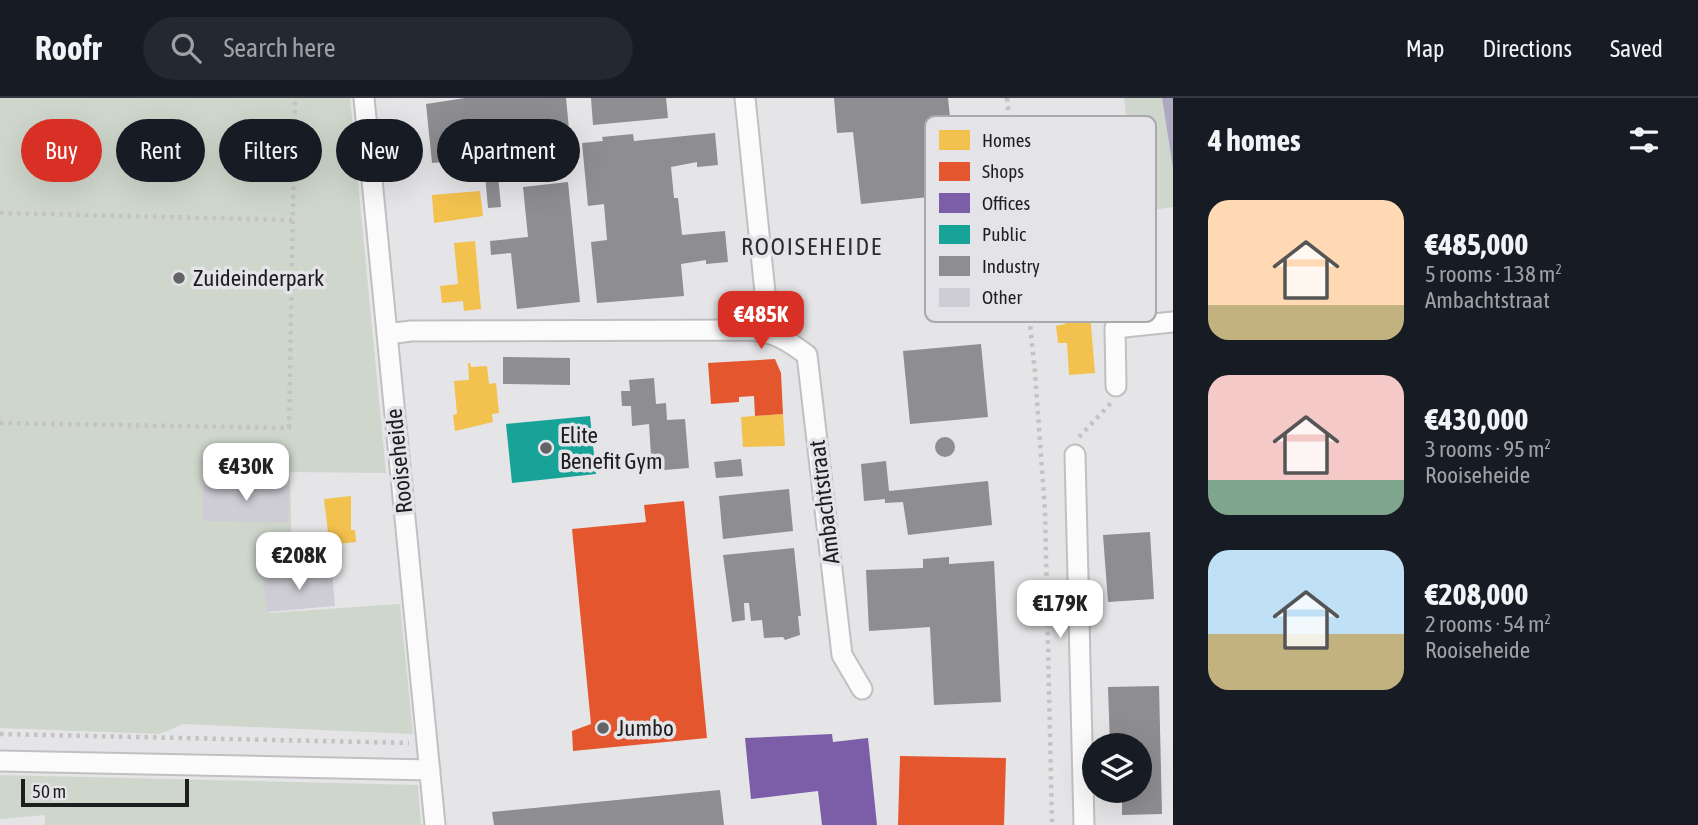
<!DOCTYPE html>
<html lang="en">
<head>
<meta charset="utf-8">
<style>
	body { margin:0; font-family:"Asap Condensed",sans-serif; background:#242831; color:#f1f3f6; height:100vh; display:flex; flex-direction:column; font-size:26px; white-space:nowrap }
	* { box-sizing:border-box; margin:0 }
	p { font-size:23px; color:#9ea1a6 }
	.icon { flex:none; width:38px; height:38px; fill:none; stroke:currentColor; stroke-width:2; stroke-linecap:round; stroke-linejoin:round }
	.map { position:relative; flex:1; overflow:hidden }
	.sheet { display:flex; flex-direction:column; background:#171b24; width:525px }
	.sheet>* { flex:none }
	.top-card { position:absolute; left:21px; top:21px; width:665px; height:63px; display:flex; gap:14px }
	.fabs { position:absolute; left:1082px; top:635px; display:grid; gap:14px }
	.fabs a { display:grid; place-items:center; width:70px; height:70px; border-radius:50%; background:#171b24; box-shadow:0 7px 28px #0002; font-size:35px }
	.scale { position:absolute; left:21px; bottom:18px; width:168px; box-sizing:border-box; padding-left:7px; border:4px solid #1e1e1f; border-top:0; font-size:19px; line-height:24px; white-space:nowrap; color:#1e1e1f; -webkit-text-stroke:5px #e4e3e8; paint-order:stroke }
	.price { position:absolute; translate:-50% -60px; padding:0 16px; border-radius:14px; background:#fff; color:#222; font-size:23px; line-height:46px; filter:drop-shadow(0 2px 4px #0008) }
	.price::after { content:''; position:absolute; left:50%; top:42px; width:21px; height:16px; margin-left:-10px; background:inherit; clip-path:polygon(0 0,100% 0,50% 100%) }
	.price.on { background:#d93025; color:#fff }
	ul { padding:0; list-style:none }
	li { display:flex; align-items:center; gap:21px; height:175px; padding:0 35px }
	li span { display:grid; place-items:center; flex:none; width:196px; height:140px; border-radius:21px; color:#555 }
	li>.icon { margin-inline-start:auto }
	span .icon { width:84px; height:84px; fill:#fffc; stroke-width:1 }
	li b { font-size:30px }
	h2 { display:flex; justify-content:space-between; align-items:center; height:84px; padding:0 35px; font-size:30px }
	.tag { padding:0 24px; border-radius:32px; background:#171b24; box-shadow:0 7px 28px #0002; font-size:24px; line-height:63px }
	.tag.on { background:#d93025; color:#fff }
	header { display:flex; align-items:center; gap:42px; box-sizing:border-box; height:98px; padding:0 35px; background:#171b24; border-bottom:2px solid #363941 }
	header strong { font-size:33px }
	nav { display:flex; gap:38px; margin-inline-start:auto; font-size:24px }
	.search { width:490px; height:63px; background:#242831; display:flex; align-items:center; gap:18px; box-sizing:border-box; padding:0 24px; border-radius:38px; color:#9ea1a6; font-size:26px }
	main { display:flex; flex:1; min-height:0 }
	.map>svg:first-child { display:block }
	.green { fill:#cfd7cc }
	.water { fill:#aea9c3 }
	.homes { fill:#f2c14e }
	.shops { fill:#e4572e }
	.offices { fill:#7b5ea7 }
	.public { fill:#17a398 }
	.industry { fill:#8d8d92 }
	.building { fill:#ceccd4 }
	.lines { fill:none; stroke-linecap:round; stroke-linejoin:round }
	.minor-casing { stroke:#c0c0c2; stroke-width:23 }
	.path { stroke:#c3c3c4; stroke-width:4.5; stroke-dasharray:3.5 5; stroke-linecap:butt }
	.minor { stroke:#fbfbfb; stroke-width:19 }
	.poi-dot { fill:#646365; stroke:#e4e3e8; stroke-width:2.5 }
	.labels { text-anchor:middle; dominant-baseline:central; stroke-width:7; stroke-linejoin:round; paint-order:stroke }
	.poi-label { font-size:23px; fill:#1e1e1f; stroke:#e4e3e8; text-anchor:start }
	.street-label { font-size:23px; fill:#1e1e1f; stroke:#e4e3e8 }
	.neighbourhood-label { font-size:24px; letter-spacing:2px; fill:#2d2d30; stroke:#e4e3e8 }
	.key { fill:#e4e3e8; stroke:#a9a8ac; stroke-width:2 }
	.key-label { font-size:19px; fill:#1e1e1f }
</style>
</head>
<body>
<header>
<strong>Roofr</strong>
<div class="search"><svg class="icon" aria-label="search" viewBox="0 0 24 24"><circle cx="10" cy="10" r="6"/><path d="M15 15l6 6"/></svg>Search here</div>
<nav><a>Map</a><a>Directions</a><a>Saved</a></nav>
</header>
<main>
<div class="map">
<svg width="1173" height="727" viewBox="0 0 1173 727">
	<rect width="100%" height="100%" fill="#e5e4e7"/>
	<!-- green -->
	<path class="green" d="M0 0H350L386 375 290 374 292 479 266 481 268 515 400 506 413 636 183 626 160 636 0 630Z
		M1124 0H1162L1173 71V109L1137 114Z
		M0 677 418 687 421 727H45V717L0 721Z"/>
	<!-- water -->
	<path class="water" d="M1162 0H1173V71Z"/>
	<!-- homes -->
	<path class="homes" d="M480 93 483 118 434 125 432 97Z
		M475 143 481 211 464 213 463 203 442 205 440 188 458 186 454 145Z
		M1088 192 1095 275 1069 277 1067 245H1058L1057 236 1056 228 1065 226 1062 194Z
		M468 265H470L471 269 487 268 489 286 496 285 499 315 492 316 493 324 455 333 453 317 457 316 454 283 469 282Z
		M783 316 785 348 743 349 741 319Z
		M351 398V432H355L356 444 325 447 324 434H328L324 401Z"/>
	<!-- shops -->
	<path class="shops" d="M775 261 781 275 783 316 755 318 754 298 739 299V304L711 306 708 265Z
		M684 403 707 640 573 653 572 633 591 626 572 431 646 424 644 407Z
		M900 658 1006 660 1004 727H898Z"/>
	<!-- offices -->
	<path class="offices" d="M832 636 833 644 868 640 877 727H822L818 693 751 701 745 640Z"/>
	<!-- public -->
	<path class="public" d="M590 318 596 376 512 385 506 326Z"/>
	<!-- industry -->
	<path class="industry" d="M465 0H566L571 52 432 65 426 6Z
		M591 0H666L668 20 593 27Z
		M834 0H948L958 96 861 106 853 34 837 35Z
		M715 35 718 67 697 69V64L671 69 674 100H678L682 137 725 133 728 164 706 166V162L681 166 684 198 597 205 591 144 607 142 604 106 588 108 582 45 603 43 602 39 633 36 634 43Z
		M498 76 501 109 488 110 485 77Z
		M568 84 580 204 517 211 511 155 491 157 490 143 528 139 523 89Z
		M981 246 988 319 910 326 903 253Z
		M503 259 570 260V287L503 286Z
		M654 280 656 306 666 305 667 322 685 321 689 370 652 373 649 326 632 328 631 308H622L621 293H630L629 282Z
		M935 349a10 10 0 1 1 20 0a10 10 0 1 1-20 0Z
		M741 361 743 378 716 380 714 364Z
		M886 363 889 393 988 383 992 427 908 437 903 404 885 405V401L864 403 861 366Z
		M789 391 793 433 723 441 719 398Z
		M1150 434 1154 501 1108 504 1103 437Z
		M794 450 801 518H798L800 537 785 542 783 539 764 540 762 522 751 523 749 505H744L745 522 732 524 723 457Z
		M949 459V466L994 463 1001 604 934 607 930 529 869 533 866 472 923 470V461Z
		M1159 588 1162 716 1122 717V693H1139V648H1110L1108 589Z
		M720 692 724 727H494L492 714Z"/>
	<!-- building -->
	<path class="building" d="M203 386 289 387 288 424 203 423Z
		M332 474 335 508 267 514 263 481Z"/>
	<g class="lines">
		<!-- minor casing -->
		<g class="minor-casing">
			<path id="minor" d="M364 0 435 727
				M745 0 769 233
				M387 236 411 233 749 232C774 234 787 242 807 257L842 557 862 591
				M1116 288 1115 230 1173 224
				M1075 357 1084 727
				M0 663 430 672"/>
		</g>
		<!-- path -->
		<path class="path" d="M1007 0 1035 275 1045 412 1052 727
			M0 115 293 122
			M1027 195 1053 193
			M0 325 289 330 295 0
			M1079 339 1111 305
			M0 636 409 645"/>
		<!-- minor -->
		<use href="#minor" class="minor"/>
	</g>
	<!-- markers -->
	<g class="poi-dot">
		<circle cx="179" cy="180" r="7"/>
		<circle cx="546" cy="350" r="7"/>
		<circle cx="603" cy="630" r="7"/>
	</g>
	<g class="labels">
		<!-- poi labels -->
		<g class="poi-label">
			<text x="193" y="180">Zuideinderpark</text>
			<text x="560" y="337">Elite<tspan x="560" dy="26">Benefit Gym</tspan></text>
			<text x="617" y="630">Jumbo</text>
		</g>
		<!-- street labels -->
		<g class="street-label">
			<text transform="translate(399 363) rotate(-96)">Rooiseheide</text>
			<text transform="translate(824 404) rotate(-97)">Ambachtstraat</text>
		</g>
		<!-- neighbourhood labels -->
		<g class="neighbourhood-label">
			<text x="812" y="148">ROOISEHEIDE</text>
		</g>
	</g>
	<!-- legend -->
	<rect x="925" y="18" width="231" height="206" rx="10" class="key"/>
	<rect x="939" y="32" width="31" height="20" fill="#f2c14e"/>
	<rect x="939" y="64" width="31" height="19" fill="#e4572e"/>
	<rect x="939" y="95" width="31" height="20" fill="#7b5ea7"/>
	<rect x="939" y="127" width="31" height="19" fill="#17a398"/>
	<rect x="939" y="158" width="31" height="20" fill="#8d8d92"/>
	<rect x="939" y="190" width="31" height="19" fill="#ceccd4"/>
	<g class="key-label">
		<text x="982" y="49">Homes</text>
		<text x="982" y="80">Shops</text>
		<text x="982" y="112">Offices</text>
		<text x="982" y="143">Public</text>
		<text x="982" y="175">Industry</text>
		<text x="982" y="206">Other</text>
	</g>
</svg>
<div class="fabs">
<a><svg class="icon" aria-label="layers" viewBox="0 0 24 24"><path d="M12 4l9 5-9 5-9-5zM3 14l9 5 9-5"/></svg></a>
</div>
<div class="scale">50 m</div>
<b class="price on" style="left:761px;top:253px">€485K</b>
<b class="price" style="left:246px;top:405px">€430K</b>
<b class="price" style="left:299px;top:494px">€208K</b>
<b class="price" style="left:1060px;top:542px">€179K</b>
<div class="top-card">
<a class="tag on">Buy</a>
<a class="tag">Rent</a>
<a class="tag">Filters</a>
<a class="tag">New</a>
<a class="tag">Apartment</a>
</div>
</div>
<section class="sheet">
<h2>4 homes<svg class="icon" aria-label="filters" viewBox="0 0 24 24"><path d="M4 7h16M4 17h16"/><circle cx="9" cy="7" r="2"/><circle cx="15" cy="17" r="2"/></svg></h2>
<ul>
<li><span style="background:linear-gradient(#ffd9b3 75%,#c2b280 0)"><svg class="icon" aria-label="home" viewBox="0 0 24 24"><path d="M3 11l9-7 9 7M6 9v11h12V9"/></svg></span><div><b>€485,000</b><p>5 rooms · 138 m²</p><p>Ambachtstraat</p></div></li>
<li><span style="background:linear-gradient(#f6c9c9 75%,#7fa58c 0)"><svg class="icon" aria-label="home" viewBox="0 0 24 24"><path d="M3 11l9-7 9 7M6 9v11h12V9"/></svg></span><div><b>€430,000</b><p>3 rooms · 95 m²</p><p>Rooiseheide</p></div></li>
<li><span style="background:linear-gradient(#bfe0f5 60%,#c2b280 0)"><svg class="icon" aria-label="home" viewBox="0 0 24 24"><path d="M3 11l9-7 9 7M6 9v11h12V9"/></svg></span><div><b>€208,000</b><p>2 rooms · 54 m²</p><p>Rooiseheide</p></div></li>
</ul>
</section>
</main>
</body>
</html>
